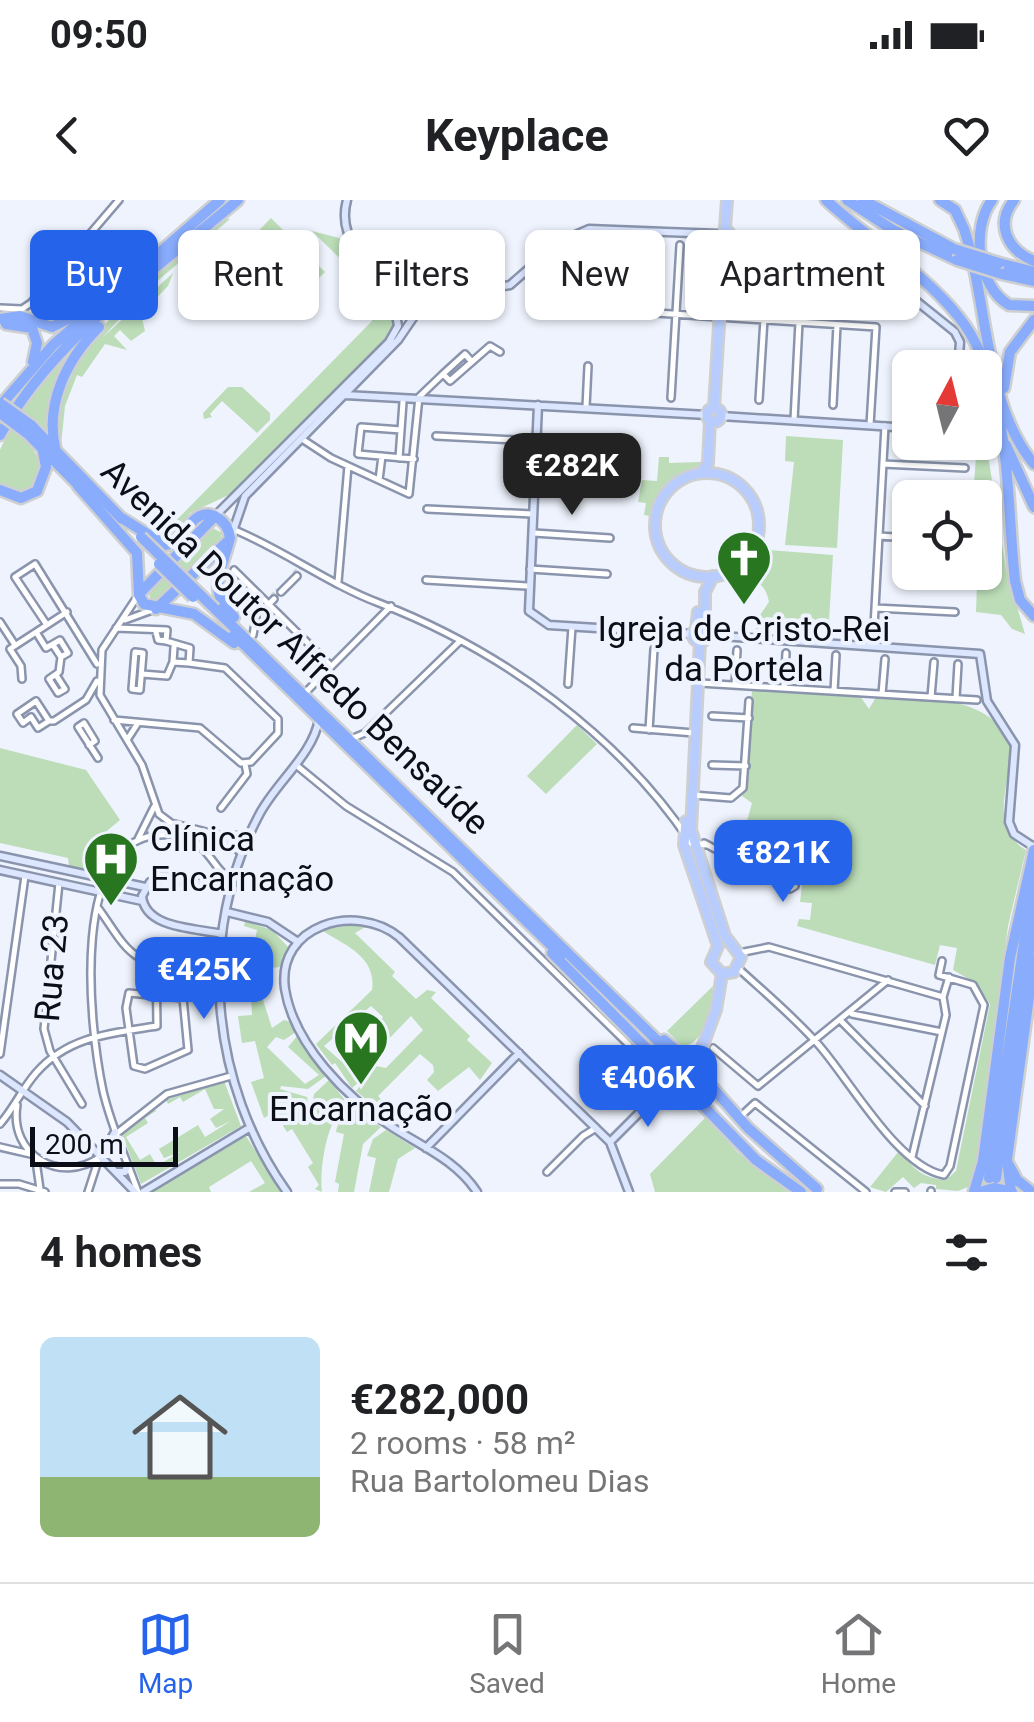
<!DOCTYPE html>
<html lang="en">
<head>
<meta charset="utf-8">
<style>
	body { margin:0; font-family:Roboto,sans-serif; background:#f2f2f2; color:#202124; height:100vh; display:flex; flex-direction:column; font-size:38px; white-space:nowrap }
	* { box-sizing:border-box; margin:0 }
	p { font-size:32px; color:#757577 }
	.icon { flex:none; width:55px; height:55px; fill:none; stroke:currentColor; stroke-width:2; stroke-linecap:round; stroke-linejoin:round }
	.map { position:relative; height:992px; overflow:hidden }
	.sheet { display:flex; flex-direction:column; background:#fff; flex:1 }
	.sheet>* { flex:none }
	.guide { position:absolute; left:30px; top:30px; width:975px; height:90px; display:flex; gap:20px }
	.needle { width:65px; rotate:7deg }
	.tools { position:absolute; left:892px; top:150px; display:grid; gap:20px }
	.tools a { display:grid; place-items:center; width:110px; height:110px; border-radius:15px; background:#fff; box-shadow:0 2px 8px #0004; font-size:50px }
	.scale { position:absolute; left:30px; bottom:25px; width:148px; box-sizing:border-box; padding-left:10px; border:5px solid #0b0e17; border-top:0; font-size:28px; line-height:35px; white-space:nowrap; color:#0b0e17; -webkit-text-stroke:8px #eef3fd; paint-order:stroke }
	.price { position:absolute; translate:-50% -85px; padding:0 22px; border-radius:20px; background:#2563eb; color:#fff; font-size:32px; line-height:65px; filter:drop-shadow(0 2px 5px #0008) }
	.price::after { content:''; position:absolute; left:50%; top:60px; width:30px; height:22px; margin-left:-15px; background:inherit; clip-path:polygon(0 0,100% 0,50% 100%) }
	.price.current { background:#222; color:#fff }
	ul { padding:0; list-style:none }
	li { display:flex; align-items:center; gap:30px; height:250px; padding:0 40px }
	li span { display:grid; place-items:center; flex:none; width:280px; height:200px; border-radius:15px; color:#555 }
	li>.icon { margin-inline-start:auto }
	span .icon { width:120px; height:120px; fill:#fffc; stroke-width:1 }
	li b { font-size:42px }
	h2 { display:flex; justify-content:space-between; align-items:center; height:120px; padding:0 40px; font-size:42px }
	.chip { padding:0 35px; border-radius:15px; background:#fff; box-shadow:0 2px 8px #0004; font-size:35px; line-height:90px }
	.chip.current { background:#2563eb; color:#fff }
	.status { display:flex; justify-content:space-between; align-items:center; height:70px; padding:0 50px; background:#fff; direction:ltr }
	.status svg { height:28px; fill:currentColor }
	header { display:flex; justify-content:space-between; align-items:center; height:130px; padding:0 40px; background:#fff; font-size:45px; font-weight:700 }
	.tabs { display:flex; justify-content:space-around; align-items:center; height:140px; border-top:2px solid #e0e0e0; background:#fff; font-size:28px; color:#757577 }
	.tabs a { display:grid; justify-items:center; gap:5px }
	.tabs .current { color:#2563eb }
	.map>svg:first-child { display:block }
	.green { fill:#bcddb8 }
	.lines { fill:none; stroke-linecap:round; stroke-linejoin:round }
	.street-tunnel { stroke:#ccd1da; stroke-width:5; stroke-dasharray:5 2.5; stroke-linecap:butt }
	.highway-tunnel { stroke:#ccd1da; stroke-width:10; stroke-dasharray:10 5; stroke-linecap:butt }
	.street-casing { stroke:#8a95ad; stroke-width:10 }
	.secondary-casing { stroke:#8a95ad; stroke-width:11 }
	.primary-casing { stroke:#cecfd1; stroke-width:14 }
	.highway-casing { stroke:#cecfd1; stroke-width:15 }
	.street { stroke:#fff; stroke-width:5 }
	.secondary { stroke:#dce6fe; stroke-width:6 }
	.primary { stroke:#b8cdfe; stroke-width:9 }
	.highway { stroke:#89acfd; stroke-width:10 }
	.highway-bridge-casing { stroke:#cecfd1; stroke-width:15; stroke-linecap:butt }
	.highway-bridge { stroke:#89acfd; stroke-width:10 }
	.labels { text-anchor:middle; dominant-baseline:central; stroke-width:8; stroke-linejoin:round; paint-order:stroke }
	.poi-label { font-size:35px; fill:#0b0e17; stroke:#eef3fd }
	.street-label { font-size:35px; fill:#0b0e17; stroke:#eef3fd }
</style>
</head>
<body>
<div class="status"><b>09:50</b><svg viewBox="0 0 49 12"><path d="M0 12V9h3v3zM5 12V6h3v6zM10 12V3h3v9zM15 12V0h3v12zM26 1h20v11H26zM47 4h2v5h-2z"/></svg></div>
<header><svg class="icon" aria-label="back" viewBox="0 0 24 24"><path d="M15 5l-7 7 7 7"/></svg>Keyplace<svg class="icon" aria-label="heart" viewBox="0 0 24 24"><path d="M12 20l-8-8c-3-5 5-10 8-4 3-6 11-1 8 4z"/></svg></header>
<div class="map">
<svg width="1034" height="992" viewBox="0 0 1034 992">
	<rect width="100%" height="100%" fill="#eef3fd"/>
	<!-- green -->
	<path class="green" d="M271 18 325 72 289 108 235 55Z
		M226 19H230L141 95 103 137 173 73 168 86 141 114 145 131 131 141 120 130 114 136 127 150 105 144 82 177 77 175 65 206 61 245C25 165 175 63 226 19Z
		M312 31 339 38 388 88 394 123 389 136 233 293 190 313 172 339 157 340 372 121V90Z
		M95 128 50 211 48 235 19 210 57 162Z
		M228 187H242L270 213V220L257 233 222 201 210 214 212 217 204 219 203 213Z
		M10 228C33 245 44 257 37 285L21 295 0 285V250Z
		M786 236 843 240 837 348 785 345 794 262 785 261Z
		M985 236 1006 369 1025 434 1012 429 1001 415 976 412 977 384 967 381 968 373 985 372V298L973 297 977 243 985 242Z
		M659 257H669V263L701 262C684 285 660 272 650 316L644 315 646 303 638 302 642 280 657 281Z
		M211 327 222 333 220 342 160 402 151 401 148 391Z
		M757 349 833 355 829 421 766 417 756 432V421L769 402C765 381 755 383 740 372Z
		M752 489 860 496 869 509 876 497C922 499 986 493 1010 542 1014 578 985 626 1026 650L1008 726 973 985 958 991 936 989V985L921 983 914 988 903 977 886 992 870 987 899 951C914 969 922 978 946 980L956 971 990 804 976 783 953 770 957 748 940 745 935 765 797 726 799 719 810 720 812 703 800 702 804 668 811 669 812 661 738 653 752 603 742 596 747 584Z
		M577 525 597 544 546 594 527 576Z
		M0 548 86 570 120 620 102 635 112 650 97 672 69 666 68 658 0 643Z
		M245 721 272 730 289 748 281 767 253 769 272 828 284 820 292 822 296 832 284 840 276 837 267 847 305 884 319 875 288 847 298 835 326 876 308 889 281 886 280 889 307 897 310 916 314 894 329 880 348 904C327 914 319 970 322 992L315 989 319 985 308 967 313 963 292 929 287 932 274 912 264 918 251 882 264 878 255 841 242 843 238 816 252 815 250 776 237 775 238 756 251 758 257 730 244 726Z
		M358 724 367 726 355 733 395 772 392 776 416 799 427 790 436 792 431 798 470 836 467 840 492 863 480 880 469 867 438 891 427 880 434 872 433 865 420 854 378 896 391 910 387 917 386 911H380L356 891 376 866 386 868 423 830 411 816 380 848 364 877 346 861 383 817 371 806 324 846 359 877V882L352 888 335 863 332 865 316 844 372 790C377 757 345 745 321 730Z
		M713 786C710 808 707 841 683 847L667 831Z
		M224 881 241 926 141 984 122 934 154 908 156 911 145 918 148 923 126 937 140 960 150 954 157 966 180 952 164 958 159 949 198 925 205 937 231 921 216 928 210 919 224 909H214L205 889 183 902 180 897 168 904 166 900Z
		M358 909 381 927 363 944 354 992H338L339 984 335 982 344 934 336 932C339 917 346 916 358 909Z
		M707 916 737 952 788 992H655L650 974Z
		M386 930 415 948 398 959 389 992H369L376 958 367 956 373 939Z
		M246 936 281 992H249L265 983 251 961 209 987 211 992H151Z"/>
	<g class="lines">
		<!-- street-tunnel -->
		<path class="street-tunnel" d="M294 374 301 367
			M272 397 278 390
			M254 415 261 408"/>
		<!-- highway-tunnel -->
		<path class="highway-tunnel" d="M666 849 703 886"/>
		<!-- street casing -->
		<g class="street-casing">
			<path id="street" d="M0 108 22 109 31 103 119 0
				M656 113 876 127 870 225
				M472 162 465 154 443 174 450 181 490 146 500 152
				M671 198 680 45
				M759 200 768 54
				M833 205 837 125
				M586 207 588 166
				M794 220 799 122
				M907 227 910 175
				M401 230 361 227 358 254 414 259
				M436 236 536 241
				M302 239 331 258 409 294 419 197 443 174
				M399 258 403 202
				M535 259 614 264
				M883 264 965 268
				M379 280 382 256
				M427 309 532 314
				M235 330C285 351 329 384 379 403 501 450 619 535 691 643L706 645
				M534 333 610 338
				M879 336 910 338
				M530 369 607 374
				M234 370 331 466
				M426 380 527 386
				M338 382 348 266
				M281 392 297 376
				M137 397 102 450 100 495 142 565 159 614 171 623 222 636
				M875 408 955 412
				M263 410 274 399
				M125 420 155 409
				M0 422 15 445
				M47 425 15 377 35 364 97 464
				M116 428 167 430 166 441 158 440 156 432
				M36 432 46 448 60 440 68 453 61 457 53 445
				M253 435 256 417
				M166 441 190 448 189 463 173 462 174 447
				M873 445 885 226
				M135 452 143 453 140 490 132 489Z
				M142 474 167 476 173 462
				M56 475 65 489 58 493 49 479 59 472 61 457
				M22 479 21 466 10 449 67 412
				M700 483 977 500
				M568 484 572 427
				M735 485 737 450
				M784 488 786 453
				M834 491 836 455
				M305 493 391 406
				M882 494 885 459
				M931 497 934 462
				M956 498 958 464
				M712 516 749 518
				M114 520 200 528 241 563 251 562 278 533V519L225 468 189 463
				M49 521 38 528 31 517 23 523 17 514 36 501 49 521H54L86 500 97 481
				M633 528 694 533
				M649 530 654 449
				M351 539 365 533 459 442
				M127 540 138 523
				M89 545 95 541 84 523 78 527 98 558
				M296 565 346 606 453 672 629 845C642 865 631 883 650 902
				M712 565 746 566
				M693 595 731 598 743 588 749 501
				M221 608 247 574 245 564
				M138 639 154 607
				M704 643 790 689 795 686 797 664
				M746 664H811
				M59 683 44 829 50 851 82 904
				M98 708C121 738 133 777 186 758 199 753 207 741 221 741
				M739 753 769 747 943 797 946 815 912 957
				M738 768C764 792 793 816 817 843 848 877 897 967 944 975L950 966 984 805 973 785 939 775 942 761
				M129 793 183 798 188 850 145 869 134 866 126 808Z
				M943 797 949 777
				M852 814 942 832
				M841 821 925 906
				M713 848 758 886 888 780
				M0 854 25 676
				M17 905C9 955 60 985 100 957
				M741 916 755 903 866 992
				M0 924C14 908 22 889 36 873 68 836 112 833 157 826L156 761
				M116 934 167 894 231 876
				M0 947 30 954
				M36 961 40 989
				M547 972 583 936 596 928
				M0 984H19L45 992
				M88 992 99 958
				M138 992C126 958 111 926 103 891 90 830 66 629 168 635 212 637 210 672 234 680
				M895 992H905
				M931 992V991"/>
		</g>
		<!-- secondary casing -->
		<g class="secondary-casing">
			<path id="secondary" d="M347 0C334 47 382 76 412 104
				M732 36 844 43 955 132 960 142 958 168
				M412 104 510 85 559 42 589 29 718 34
				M345 195 707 215
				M538 205 529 411 549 425 693 434
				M721 216 910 228
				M215 316 389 142 398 126 391 85
				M231 337 245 296 398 140 413 118
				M707 435 980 454 987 501 1015 545 1009 622 1014 634 1034 647
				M222 636H248
				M224 638 242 653
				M0 656 145 687
				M0 670 142 701
				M227 712 268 722 298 742
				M222 734C196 728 145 729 142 696L150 682 165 676 231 690
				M0 875 67 922 135 992
				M660 892 668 875
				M610 942 659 893 676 883
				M426 948 519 853
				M102 954 115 932
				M118 972H125L127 966
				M143 992 249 928
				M287 992C210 884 196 734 259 615 276 582 313 555 319 519
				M477 992C457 961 423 947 392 927 347 898 294 845 285 789 276 725 356 702 399 737L610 942 629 992"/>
		</g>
		<!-- primary casing -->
		<g class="primary-casing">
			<path id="primary" d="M714 208 724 42 732 36 725 28 727 0
				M707 215a7 7 0 1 1 14 0a7 7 0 1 1-14 0Z
				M701 273 708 263 710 220
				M655 325a52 52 0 1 1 104 0a52 52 0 1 1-104 0Z
				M693 435a7 7 0 1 1 14 0a7 7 0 1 1-14 0Z
				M696 429 698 412
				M705 430V392L713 376
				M700 441 691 630 725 736 741 757 734 772 722 774
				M686 621 684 645 718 746
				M718 746 711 762 722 774
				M696 864 716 810 722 774"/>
		</g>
		<!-- highway casing -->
		<g class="highway-casing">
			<path id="highway" d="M826 0C868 39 922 71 958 116 1012 182 1006 300 1015 381L1020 400 1034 416
				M847 0 893 30 957 60
				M863 0 954 49
				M940 0 955 10 964 29C988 101 984 205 1034 264
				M992 0C971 28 977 86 1009 105L1034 106
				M1014 0C995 24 1007 50 1034 61
				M999 63 1034 72
				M1002 74 1034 81
				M0 119 20 116 52 127 82 112
				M6 124 32 128 37 143 33 162
				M1004 188 1010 152 1034 120
				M0 206 53 145 220 0
				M31 225 122 319
				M28 234 82 289
				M0 235C53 137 155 71 238 0
				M1006 245 1034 307
				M56 252C44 205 66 160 99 127
				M78 286 137 353 139 395 144 404 194 414 234 443
				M0 290 21 298 37 291 46 267 43 251
				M120 317 165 345C185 342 193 302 218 318 226 323 229 329 230 338 222 370 206 391 234 417
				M139 394 215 316
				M156 409 227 342
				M215 409 666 849
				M234 435 561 755
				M552 753 667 869
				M664 840 682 855
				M667 869a15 15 0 1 1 30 0a15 15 0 1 1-30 0Z
				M697 870 748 928 817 989
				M682 884 756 960 801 992
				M1009 965 1017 980 1032 992
				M989 978 1034 676
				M996 978 1034 717
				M974 992 983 961 1010 758 1034 650
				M980 992 994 988 1012 992
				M1011 992 1007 959 1034 760"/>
		</g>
		<!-- street -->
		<use href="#street" class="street"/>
		<!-- secondary -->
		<use href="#secondary" class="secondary"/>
		<!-- primary -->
		<use href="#primary" class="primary"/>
		<!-- highway -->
		<use href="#highway" class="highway"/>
		<!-- highway-bridge casing -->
		<g class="highway-bridge-casing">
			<path id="highway-bridge" d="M954 49 999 63
				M957 60 1002 74
				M0 203 31 225
				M0 213 28 234
				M141 337 215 409
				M159 364 193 397"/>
		</g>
		<!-- highway-bridge -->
		<use href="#highway-bridge" class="highway-bridge"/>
	</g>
	<!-- icons -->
	<defs>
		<g id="church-pin" transform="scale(2.875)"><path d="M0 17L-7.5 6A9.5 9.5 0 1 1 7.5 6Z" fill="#287720" stroke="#eef3fd"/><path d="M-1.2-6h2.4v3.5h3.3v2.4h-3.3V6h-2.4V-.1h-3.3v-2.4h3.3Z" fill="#fff"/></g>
		<g id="hospital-pin" transform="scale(2.875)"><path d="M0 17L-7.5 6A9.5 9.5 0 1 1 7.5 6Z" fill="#287720" stroke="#eef3fd"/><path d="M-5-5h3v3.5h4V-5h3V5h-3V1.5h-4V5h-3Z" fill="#fff"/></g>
		<g id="metro-pin" transform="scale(2.875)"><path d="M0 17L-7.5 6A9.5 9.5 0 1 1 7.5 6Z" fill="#287720" stroke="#eef3fd"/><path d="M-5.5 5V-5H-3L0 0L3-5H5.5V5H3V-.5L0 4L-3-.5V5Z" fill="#fff"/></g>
	</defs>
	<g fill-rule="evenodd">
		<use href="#church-pin" x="744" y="358"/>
		<use href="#hospital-pin" x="111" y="659"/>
		<use href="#metro-pin" x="361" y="838"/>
	</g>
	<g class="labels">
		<!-- poi labels -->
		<g class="poi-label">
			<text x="744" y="429">Igreja de Cristo-Rei<tspan x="744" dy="40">da Portela</tspan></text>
			<text x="150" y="639" text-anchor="start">Clínica<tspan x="150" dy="40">Encarnação</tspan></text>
			<text x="361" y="909">Encarnação</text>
		</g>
		<!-- street labels -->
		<g class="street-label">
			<text transform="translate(295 447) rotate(44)">Avenida Doutor Alfredo Bensaúde</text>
			<text transform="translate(52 768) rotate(-85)">Rua 23</text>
		</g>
	</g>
</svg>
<div class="tools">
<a><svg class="needle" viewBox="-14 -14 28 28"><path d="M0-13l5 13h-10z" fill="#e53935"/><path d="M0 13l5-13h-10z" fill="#757577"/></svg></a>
<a><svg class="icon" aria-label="locate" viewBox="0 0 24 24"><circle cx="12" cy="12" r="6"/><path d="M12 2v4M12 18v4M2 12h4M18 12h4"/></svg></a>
</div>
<div class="scale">200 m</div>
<b class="price current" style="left:572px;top:318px">€282K</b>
<b class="price" style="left:783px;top:705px">€821K</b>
<b class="price" style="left:204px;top:822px">€425K</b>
<b class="price" style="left:648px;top:930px">€406K</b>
<div class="guide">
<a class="chip current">Buy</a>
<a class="chip">Rent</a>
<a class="chip">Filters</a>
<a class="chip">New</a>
<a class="chip">Apartment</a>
</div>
</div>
<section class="sheet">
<h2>4 homes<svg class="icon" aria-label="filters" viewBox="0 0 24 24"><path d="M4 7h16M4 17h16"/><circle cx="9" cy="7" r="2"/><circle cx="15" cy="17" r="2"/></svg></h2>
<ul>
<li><span style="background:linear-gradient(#bfe0f5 70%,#8fb573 0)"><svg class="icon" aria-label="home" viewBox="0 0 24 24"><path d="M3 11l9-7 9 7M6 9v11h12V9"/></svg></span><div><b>€282,000</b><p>2 rooms · 58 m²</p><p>Rua Bartolomeu Dias</p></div></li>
</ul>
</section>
<nav class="tabs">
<a class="current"><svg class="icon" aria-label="map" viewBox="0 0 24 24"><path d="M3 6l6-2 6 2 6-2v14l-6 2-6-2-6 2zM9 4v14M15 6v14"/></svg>Map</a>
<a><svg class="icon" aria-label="saved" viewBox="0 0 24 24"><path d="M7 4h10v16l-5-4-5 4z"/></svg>Saved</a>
<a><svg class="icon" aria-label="home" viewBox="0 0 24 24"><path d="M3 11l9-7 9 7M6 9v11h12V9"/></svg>Home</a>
</nav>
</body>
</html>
